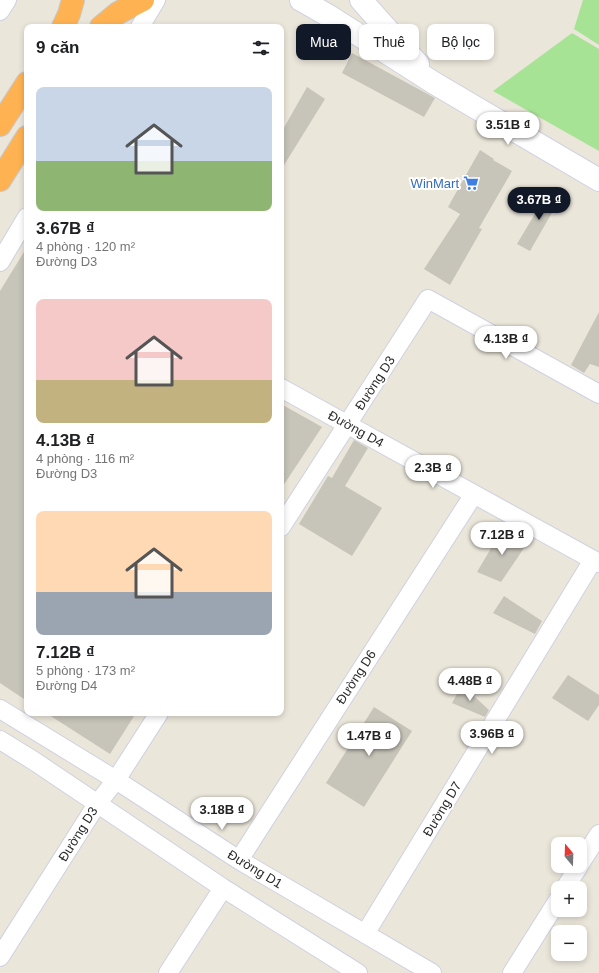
<!DOCTYPE html>
<html lang="vi">
<head>
<meta charset="utf-8">
<style>
	body { margin:0; font-family:Arial,sans-serif; background:#f2f2f2; color:#202124; height:100vh; display:flex; flex-direction:column; font-size:15px; white-space:nowrap }
	* { box-sizing:border-box; margin:0 }
	p { font-size:13px; color:#757577 }
	.icon { flex:none; width:22px; height:22px; fill:none; stroke:currentColor; stroke-width:2; stroke-linecap:round; stroke-linejoin:round }
	.map { position:relative; flex:1; overflow:hidden }
	.side { position:absolute; left:24px; top:24px; width:260px; height:692px; display:flex; flex-direction:column; background:#fff; border-radius:8px; box-shadow:0 2px 6px #0003 }
	.side>* { flex:none }
	.guide { position:absolute; left:296px; top:24px; width:243px; height:36px; display:flex; gap:8px }
	.needle { width:26px; rotate:341deg }
	.controls { position:absolute; left:551px; top:837px; display:grid; gap:8px }
	.controls a { display:grid; place-items:center; width:36px; height:36px; border-radius:8px; background:#fff; box-shadow:0 2px 6px #0003; font-size:20px }
	.price { position:absolute; translate:-50% -34px; padding:0 9px; border-radius:14px; background:#fff; color:#222; font-size:13px; line-height:26px; filter:drop-shadow(0 1px 2px #0008) }
	.price::after { content:''; position:absolute; left:50%; top:24px; width:12px; height:9px; margin-left:-6px; background:inherit; clip-path:polygon(0 0,100% 0,50% 100%) }
	.price.selected { background:#111827; color:#fff }
	ul { padding:0; list-style:none }
	li { display:grid; align-content:center; gap:8px; height:212px; padding:0 12px }
	li span { display:grid; place-items:center; height:124px; border-radius:8px; color:#555 }
	li>.icon { margin-inline-start:auto }
	span .icon { width:72px; height:72px; fill:#fffc; stroke-width:1 }
	li b { font-size:17px }
	h2 { display:flex; justify-content:space-between; align-items:center; height:48px; padding:0 12px; font-size:17px }
	.chip { padding:0 14px; border-radius:8px; background:#fff; box-shadow:0 2px 6px #0003; font-size:14px; line-height:36px }
	.chip.selected { background:#111827; color:#fff }
	.map>svg:first-child { display:block }
	.green { fill:#a6e395 }
	.building { fill:#c7c4b9 }
	.lines { fill:none; stroke-linecap:round; stroke-linejoin:round }
	.street-casing { stroke:#cfd1e2; stroke-width:20 }
	.secondary-casing { stroke:#cfd1e2; stroke-width:24 }
	.highway-casing { stroke:#c7c7c7; stroke-width:24 }
	.street { stroke:#fff; stroke-width:18 }
	.secondary { stroke:#fff; stroke-width:22 }
	.highway { stroke:#ffb251; stroke-width:22 }
	.labels { text-anchor:middle; dominant-baseline:central; stroke-width:4; stroke-linejoin:round; paint-order:stroke }
	.shop-label { font-size:13px; fill:#366cbe; stroke:#fff; text-anchor:end }
	.street-label { font-size:13px; fill:#292929; stroke:#fff }
</style>
</head>
<body>
<div class="map">
<svg width="599" height="973" viewBox="0 0 599 973">
	<rect width="100%" height="100%" fill="#ebe6da"/>
	<!-- green -->
	<path class="green" d="M583 0H599V45L574 29Z
		M572 33 599 49V151L493 91Z"/>
	<!-- building -->
	<path class="building" d="M352 53 435 98 424 117 342 73Z
		M307 87 325 99 281 170V133Z
		M480 150 494 159 493 160 512 171 479 228 482 229 450 285 424 269 460 214 448 207Z
		M549 190 561 197 530 251 517 244Z
		M27 247V701L0 683V291Z
		M599 312V367L590 364 584 373 571 365Z
		M281 404 322 427 281 489Z
		M354 440 368 448 345 486 382 508 352 556 299 524 328 476 332 478Z
		M503 528 528 542 501 582 477 572Z
		M504 596 542 621 535 634 493 613Z
		M568 675 599 695V705L588 721 552 698Z
		M462 685 489 710 485 717 452 703Z
		M374 707 412 731 364 807 326 783Z
		M46 713H136L110 754Z"/>
	<g class="lines">
		<!-- street casing -->
		<g class="street-casing">
			<path id="street" d="M0 11 7 0
				M140 27 156 0
				M0 262 27 217
				M281 388 599 563
				M281 527 428 299 599 394
				M0 709 116 780 239 860 432 973
				M0 740 34 761 223 888 358 973
				M239 860 474 494
				M580 864 599 834
				M565 888 579 866
				M365 934 593 560
				M0 957 97 804 116 780 159 713
				M168 973 223 888
				M512 973 558 900"/>
		</g>
		<!-- secondary casing -->
		<g class="secondary-casing">
			<path id="secondary" d="M301 0 329 16 434 83 599 180
				M361 0 418 64"/>
		</g>
		<!-- highway casing -->
		<g class="highway-casing">
			<path id="highway" d="M63 27 69 14 73 0
				M101 27 118 13 143 0
				M0 125 27 83
				M0 180 27 137"/>
		</g>
		<!-- street -->
		<use href="#street" class="street"/>
		<!-- secondary -->
		<use href="#secondary" class="secondary"/>
		<!-- highway -->
		<use href="#highway" class="highway"/>
	</g>
	<!-- icons -->
	<defs>
		<g id="supermarket-bare" transform="scale(1.2)"><path d="M-6-5.5h2.5l.6 2H6L4.5 2H-2.5L-4.4-4H-6ZM-1.5 3.2a1.3 1.3 0 1 0 .1 0ZM3 3.2a1.3 1.3 0 1 0 .1 0Z" fill="#3f7fe0" stroke="#fff" stroke-width="2.5" paint-order="stroke"/></g>
	</defs>
	<g fill-rule="evenodd">
		<use href="#supermarket-bare" x="471" y="183"/>
	</g>
	<g class="labels">
		<!-- shop labels -->
		<g class="shop-label">
			<text x="459" y="183">WinMart</text>
		</g>
		<!-- street labels -->
		<g class="street-label">
			<text transform="translate(375 383) rotate(-57)">Đường D3</text>
			<text transform="translate(356 429) rotate(29)">Đường D4</text>
			<text transform="translate(356 677) rotate(-57)">Đường D6</text>
			<text transform="translate(442 809) rotate(-59)">Đường D7</text>
			<text transform="translate(78 834) rotate(-58)">Đường D3</text>
			<text transform="translate(255 869) rotate(31)">Đường D1</text>
		</g>
	</g>
</svg>
<div class="controls">
<a><svg class="needle" viewBox="-14 -14 28 28"><path d="M0-13l5 13h-10z" fill="#e53935"/><path d="M0 13l5-13h-10z" fill="#757577"/></svg></a>
<a>+</a>
<a>−</a>
</div>
<b class="price" style="left:508px;top:146px">3.51B ₫</b>
<b class="price selected" style="left:539px;top:221px">3.67B ₫</b>
<b class="price" style="left:506px;top:360px">4.13B ₫</b>
<b class="price" style="left:433px;top:489px">2.3B ₫</b>
<b class="price" style="left:502px;top:556px">7.12B ₫</b>
<b class="price" style="left:470px;top:702px">4.48B ₫</b>
<b class="price" style="left:492px;top:755px">3.96B ₫</b>
<b class="price" style="left:369px;top:757px">1.47B ₫</b>
<b class="price" style="left:222px;top:831px">3.18B ₫</b>
<div class="guide">
<a class="chip selected">Mua</a>
<a class="chip">Thuê</a>
<a class="chip">Bộ lọc</a>
</div>
<section class="side">
<h2>9 căn<svg class="icon" aria-label="filters" viewBox="0 0 24 24"><path d="M4 7h16M4 17h16"/><circle cx="9" cy="7" r="2"/><circle cx="15" cy="17" r="2"/></svg></h2>
<ul>
<li><span style="background:linear-gradient(#c9d6e8 60%,#8fb573 0)"><svg class="icon" aria-label="home" viewBox="0 0 24 24"><path d="M3 11l9-7 9 7M6 9v11h12V9"/></svg></span><div><b>3.67B ₫</b><p>4 phòng · 120 m²</p><p>Đường D3</p></div></li>
<li><span style="background:linear-gradient(#f6c9c9 65%,#c2b280 0)"><svg class="icon" aria-label="home" viewBox="0 0 24 24"><path d="M3 11l9-7 9 7M6 9v11h12V9"/></svg></span><div><b>4.13B ₫</b><p>4 phòng · 116 m²</p><p>Đường D3</p></div></li>
<li><span style="background:linear-gradient(#ffd9b3 65%,#9aa5b1 0)"><svg class="icon" aria-label="home" viewBox="0 0 24 24"><path d="M3 11l9-7 9 7M6 9v11h12V9"/></svg></span><div><b>7.12B ₫</b><p>5 phòng · 173 m²</p><p>Đường D4</p></div></li>
</ul>
</section>
</div>
</body>
</html>
